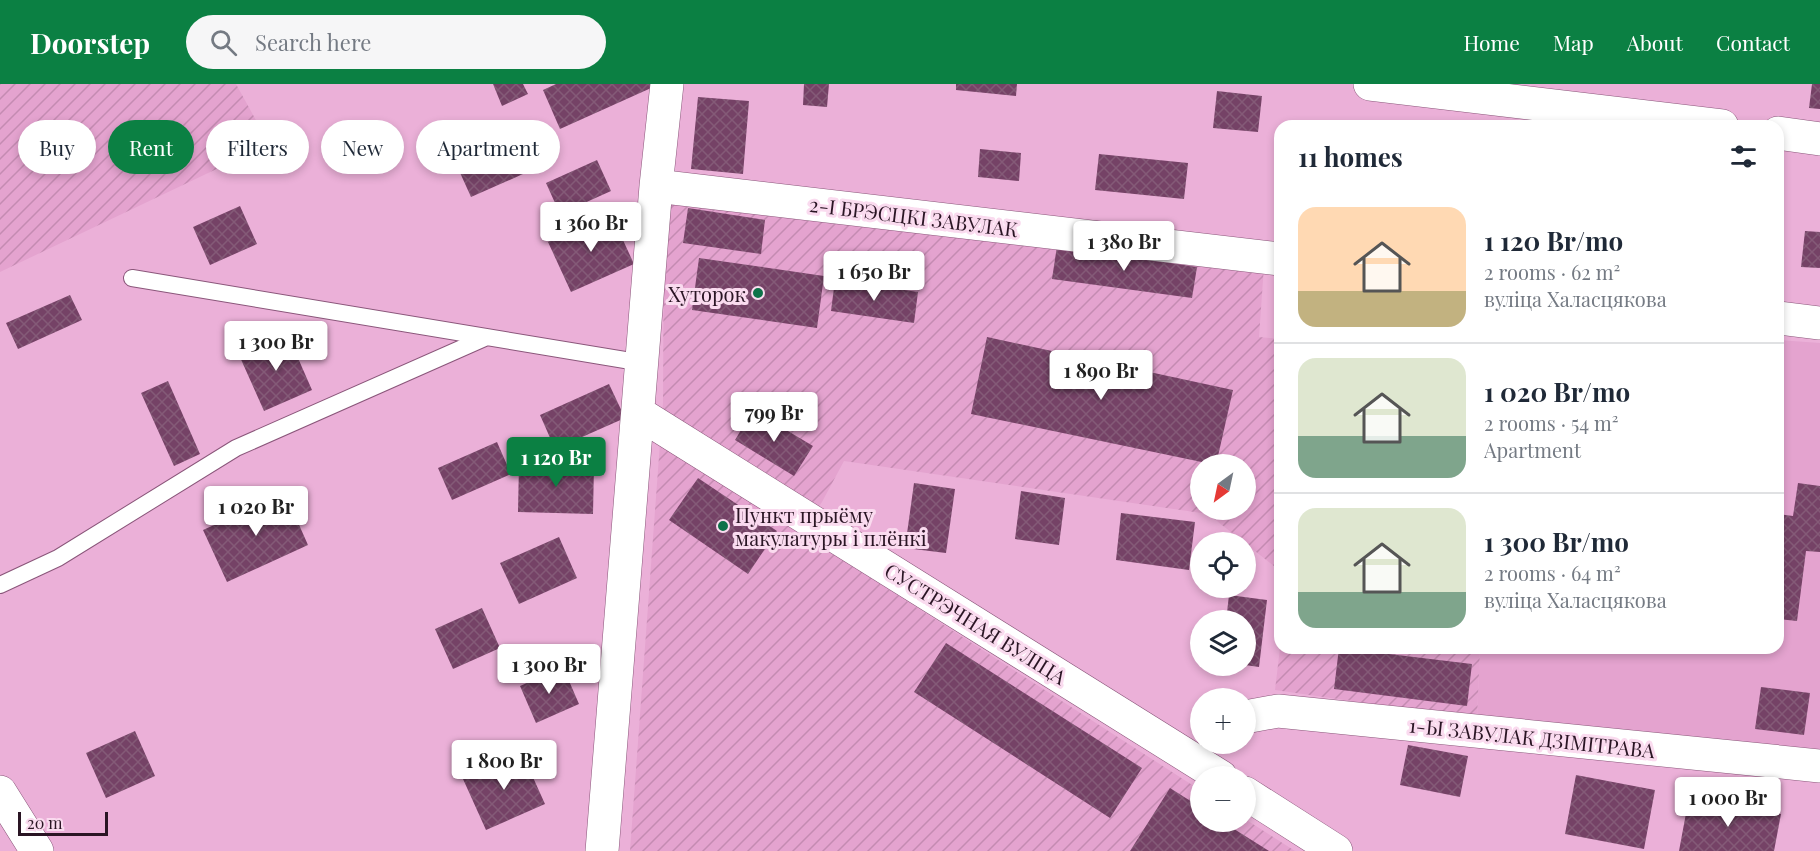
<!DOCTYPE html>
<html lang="en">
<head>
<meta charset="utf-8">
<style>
	body { margin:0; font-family:"Playfair Display",serif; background:#f6f6f7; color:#1f2937; height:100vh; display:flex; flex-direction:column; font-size:22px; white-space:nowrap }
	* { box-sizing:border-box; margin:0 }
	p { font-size:20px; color:#747a83 }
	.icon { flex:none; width:33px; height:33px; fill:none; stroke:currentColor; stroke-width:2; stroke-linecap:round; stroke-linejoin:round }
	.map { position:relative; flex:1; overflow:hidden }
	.sheet { position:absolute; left:1274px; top:36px; width:510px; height:534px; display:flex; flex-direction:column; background:#fff; border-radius:18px; box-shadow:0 3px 9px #0003 }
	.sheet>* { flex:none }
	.banner { position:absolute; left:18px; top:36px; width:570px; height:54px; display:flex; gap:12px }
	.needle { width:39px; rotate:213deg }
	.tools { position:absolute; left:1190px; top:370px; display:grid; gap:12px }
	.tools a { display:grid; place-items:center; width:66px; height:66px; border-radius:50%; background:#fff; box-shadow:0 3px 9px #0003; font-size:30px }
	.scale { position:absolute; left:18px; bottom:15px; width:90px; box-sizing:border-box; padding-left:6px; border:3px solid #2a1524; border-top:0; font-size:16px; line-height:21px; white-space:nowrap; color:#2a1524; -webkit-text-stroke:4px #fadbef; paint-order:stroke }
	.price { position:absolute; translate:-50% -51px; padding:0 14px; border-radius:6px; background:#fff; color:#222; font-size:20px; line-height:39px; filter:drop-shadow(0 2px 3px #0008) }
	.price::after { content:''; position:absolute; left:50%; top:36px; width:18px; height:14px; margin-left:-9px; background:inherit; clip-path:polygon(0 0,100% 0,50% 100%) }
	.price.active { background:#0b8043; color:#fff }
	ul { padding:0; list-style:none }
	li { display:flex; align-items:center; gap:18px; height:150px; padding:0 24px }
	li+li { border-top:2px solid #e0e1e3 }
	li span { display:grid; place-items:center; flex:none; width:168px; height:120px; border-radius:18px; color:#555 }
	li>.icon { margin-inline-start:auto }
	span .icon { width:72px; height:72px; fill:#fffc; stroke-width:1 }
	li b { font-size:26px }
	h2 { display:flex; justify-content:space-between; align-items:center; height:72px; padding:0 24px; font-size:26px }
	.tag { padding:0 21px; border-radius:27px; background:#fff; box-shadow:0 3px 9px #0003; font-size:21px; line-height:54px }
	.tag.active { background:#0b8043; color:#fff }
	header { display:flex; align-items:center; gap:36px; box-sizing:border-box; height:84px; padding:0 30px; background:#0b8043; color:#fff }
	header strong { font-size:28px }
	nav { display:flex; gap:33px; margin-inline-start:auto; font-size:21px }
	.search { width:420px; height:54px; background:#f6f6f7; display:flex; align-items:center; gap:15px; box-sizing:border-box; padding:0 21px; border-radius:33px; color:#747a83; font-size:22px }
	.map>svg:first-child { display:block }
	.built { fill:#e4a3cf }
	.industrial { fill:url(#industrial-furrows); fill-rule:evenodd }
	.building { fill:url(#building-cross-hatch) }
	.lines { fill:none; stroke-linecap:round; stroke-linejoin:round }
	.lane-casing { stroke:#8a567a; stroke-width:18 }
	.street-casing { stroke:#8a567a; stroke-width:34 }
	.lane { stroke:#fff; stroke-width:16 }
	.street { stroke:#fff; stroke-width:33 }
	.poi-dot { fill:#0e7249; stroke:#fadbef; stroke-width:2 }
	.labels { text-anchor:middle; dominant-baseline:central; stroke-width:6; stroke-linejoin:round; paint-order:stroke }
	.street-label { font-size:20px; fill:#2a1524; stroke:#fadbef }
	.poi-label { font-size:20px; fill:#2a1524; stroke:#fadbef; text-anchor:end }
</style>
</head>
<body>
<header>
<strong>Doorstep</strong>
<div class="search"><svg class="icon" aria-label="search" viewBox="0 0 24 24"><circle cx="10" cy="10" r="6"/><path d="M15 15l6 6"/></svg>Search here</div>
<nav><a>Home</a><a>Map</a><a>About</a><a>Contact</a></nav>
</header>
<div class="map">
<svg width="1820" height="767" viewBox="0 0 1820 767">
	<defs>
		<pattern id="industrial-furrows" width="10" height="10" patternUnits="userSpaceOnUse" patternTransform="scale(1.5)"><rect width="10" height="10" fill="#e4a3cf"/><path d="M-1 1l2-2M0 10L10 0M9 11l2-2" fill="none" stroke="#c48bb2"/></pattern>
		<pattern id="building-cross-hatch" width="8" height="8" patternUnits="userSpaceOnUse" patternTransform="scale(1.5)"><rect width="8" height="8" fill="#754266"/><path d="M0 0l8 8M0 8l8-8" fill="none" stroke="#845a77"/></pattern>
	</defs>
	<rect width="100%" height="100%" fill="#ebb0d8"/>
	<!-- built -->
	<path class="built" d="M1778 256 1820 259V665L1477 635 1480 564H1778Z"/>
	<!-- industrial -->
	<path class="industrial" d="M0 0H236L269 60 0 188Z
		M664 115 1264 182 1259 253 1279 255V486L1208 430 844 377 822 418 801 449 1200 706V738H1245V735L1295 767H630L663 318ZM1200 381H1245V426H1200Z
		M1280 564H1480L1477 635 1275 606Z"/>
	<!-- building -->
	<path class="building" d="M493 0H523L528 10 502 22Z
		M556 0H660L560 45 543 6Z
		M804 0H829L827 23 803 21Z
		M956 0H1017L1016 12 956 6Z
		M1812 0H1820V25L1809 24Z
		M1217 7 1262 12 1258 48 1213 44Z
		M698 13 749 17 743 90 691 85Z
		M509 58 523 90 471 113 457 82Z
		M980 65 1021 69 1019 97 978 93Z
		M1099 70 1188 79 1184 115 1095 106Z
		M1778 75 1784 76 1780 113H1778Z
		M597 76 611 107 560 130 546 99Z
		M240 122 257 160 210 181 193 143Z
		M688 124 765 136 761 170 683 159Z
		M611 130 634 180 571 208 548 158Z
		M1805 147 1820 148V184L1801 183Z
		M1057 162 1197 183 1192 214 1052 195Z
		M699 174 824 192 817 244 692 226Z
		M835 196 918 208 914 239 831 227Z
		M70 211 82 236 18 265 6 239Z
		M287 249 312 306 264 327 239 271Z
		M987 253 1233 306 1216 381 971 330Z
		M168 297 200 370 174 382 141 309Z
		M609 300 625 334 555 365 540 331Z
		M753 326 813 362 794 392 735 356Z
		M497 358 511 390 452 416 438 384Z
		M519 379 594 381 593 430 518 428Z
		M698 394 777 447 748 490 669 436Z
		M914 399 955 405 946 469 905 464Z
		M1798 399 1820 402V468L1806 467 1797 537 1778 535V430L1793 432Z
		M1021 407 1065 414 1059 461 1015 455Z
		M285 409 308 461 227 498 203 446Z
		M1121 429 1195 438 1189 486 1116 476Z
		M559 453 577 494 519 520 500 479Z
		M1229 511 1267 516 1259 583 1245 581V537H1226Z
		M482 524 500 564 453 585 435 545Z
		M946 559 1142 684 1110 734 914 608Z
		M1339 564 1472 580 1467 622 1334 605Z
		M563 583 579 620 536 639 520 602Z
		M1761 603 1810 609 1804 651 1755 645Z
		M135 647 155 692 106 714 86 669Z
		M1408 661 1468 672 1460 713 1400 701Z
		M522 669 545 720 486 746 463 695Z
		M1576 691 1655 706 1644 765 1565 750Z
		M1170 704 1200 723V738H1223L1269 767H1130Z
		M1689 713 1781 730 1774 767H1679Z"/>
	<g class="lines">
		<!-- lane casing -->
		<g class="lane-casing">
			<path id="lane" d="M132 194 643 279
				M0 501 58 474 236 364 487 253"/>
		</g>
		<!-- street casing -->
		<g class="street-casing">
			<path id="street" d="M1370 0 1722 42
				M1778 49 1820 55
				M656 102 1280 175
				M1778 234 1820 239
				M640 330 1221 693
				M1245 633 1278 627 1820 682
				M0 708 37 767
				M1245 709 1336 767
				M602 767 656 102 667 0"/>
		</g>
		<!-- lane -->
		<use href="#lane" class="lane"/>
		<!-- street -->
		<use href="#street" class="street"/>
	</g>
	<!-- markers -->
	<g class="poi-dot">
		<circle cx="758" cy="209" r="6"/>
		<circle cx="723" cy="442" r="6"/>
	</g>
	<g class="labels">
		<!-- street labels -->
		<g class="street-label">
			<text transform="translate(914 132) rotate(7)">2-І БРЭСЦКІ ЗАВУЛАК</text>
			<text transform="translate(976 539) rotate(32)">СУСТРЭЧНАЯ ВУЛІЦА</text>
			<text transform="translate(1532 653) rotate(6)">1-Ы ЗАВУЛАК ДЗІМІТРАВА</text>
		</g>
		<!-- poi labels -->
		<g class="poi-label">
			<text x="746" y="209">Хуторок</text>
			<text x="735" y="430" text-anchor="start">Пункт прыёму<tspan x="735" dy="23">макулатуры і плёнкі</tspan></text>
		</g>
	</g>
</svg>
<div class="tools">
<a><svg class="needle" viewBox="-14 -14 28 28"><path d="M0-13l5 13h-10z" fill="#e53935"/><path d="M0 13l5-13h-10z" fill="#747a83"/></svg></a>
<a><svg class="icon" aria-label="locate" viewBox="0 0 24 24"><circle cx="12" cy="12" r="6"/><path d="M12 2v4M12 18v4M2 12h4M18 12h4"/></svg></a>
<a><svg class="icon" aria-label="layers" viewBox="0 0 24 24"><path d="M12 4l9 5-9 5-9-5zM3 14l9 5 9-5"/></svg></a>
<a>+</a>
<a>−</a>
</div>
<div class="scale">20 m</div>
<b class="price" style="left:591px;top:169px">1 360 Br</b>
<b class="price" style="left:1124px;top:188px">1 380 Br</b>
<b class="price" style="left:874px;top:218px">1 650 Br</b>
<b class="price" style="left:276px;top:288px">1 300 Br</b>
<b class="price" style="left:1101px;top:317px">1 890 Br</b>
<b class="price" style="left:774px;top:359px">799 Br</b>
<b class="price active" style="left:556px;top:404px">1 120 Br</b>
<b class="price" style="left:256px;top:453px">1 020 Br</b>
<b class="price" style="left:549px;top:611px">1 300 Br</b>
<b class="price" style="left:504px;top:707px">1 800 Br</b>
<b class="price" style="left:1728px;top:744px">1 000 Br</b>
<div class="banner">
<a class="tag">Buy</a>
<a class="tag active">Rent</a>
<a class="tag">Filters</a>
<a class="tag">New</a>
<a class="tag">Apartment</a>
</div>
<section class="sheet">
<h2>11 homes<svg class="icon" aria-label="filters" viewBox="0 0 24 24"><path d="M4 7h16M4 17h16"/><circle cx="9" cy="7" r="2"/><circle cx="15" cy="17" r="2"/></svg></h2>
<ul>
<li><span style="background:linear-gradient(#ffd9b3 70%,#c2b280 0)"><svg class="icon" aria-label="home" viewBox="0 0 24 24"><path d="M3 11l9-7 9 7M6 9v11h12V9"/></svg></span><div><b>1 120 Br/mo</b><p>2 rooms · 62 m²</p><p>вуліца Халасцякова</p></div></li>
<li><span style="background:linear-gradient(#dfe7d0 65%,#7fa58c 0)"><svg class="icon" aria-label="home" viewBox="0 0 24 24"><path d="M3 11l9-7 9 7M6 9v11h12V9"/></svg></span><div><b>1 020 Br/mo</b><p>2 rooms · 54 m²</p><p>Apartment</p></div></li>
<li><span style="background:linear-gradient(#dfe7d0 70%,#7fa58c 0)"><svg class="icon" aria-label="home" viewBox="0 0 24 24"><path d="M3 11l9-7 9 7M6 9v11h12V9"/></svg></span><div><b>1 300 Br/mo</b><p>2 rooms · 64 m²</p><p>вуліца Халасцякова</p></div></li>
</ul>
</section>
</div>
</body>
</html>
